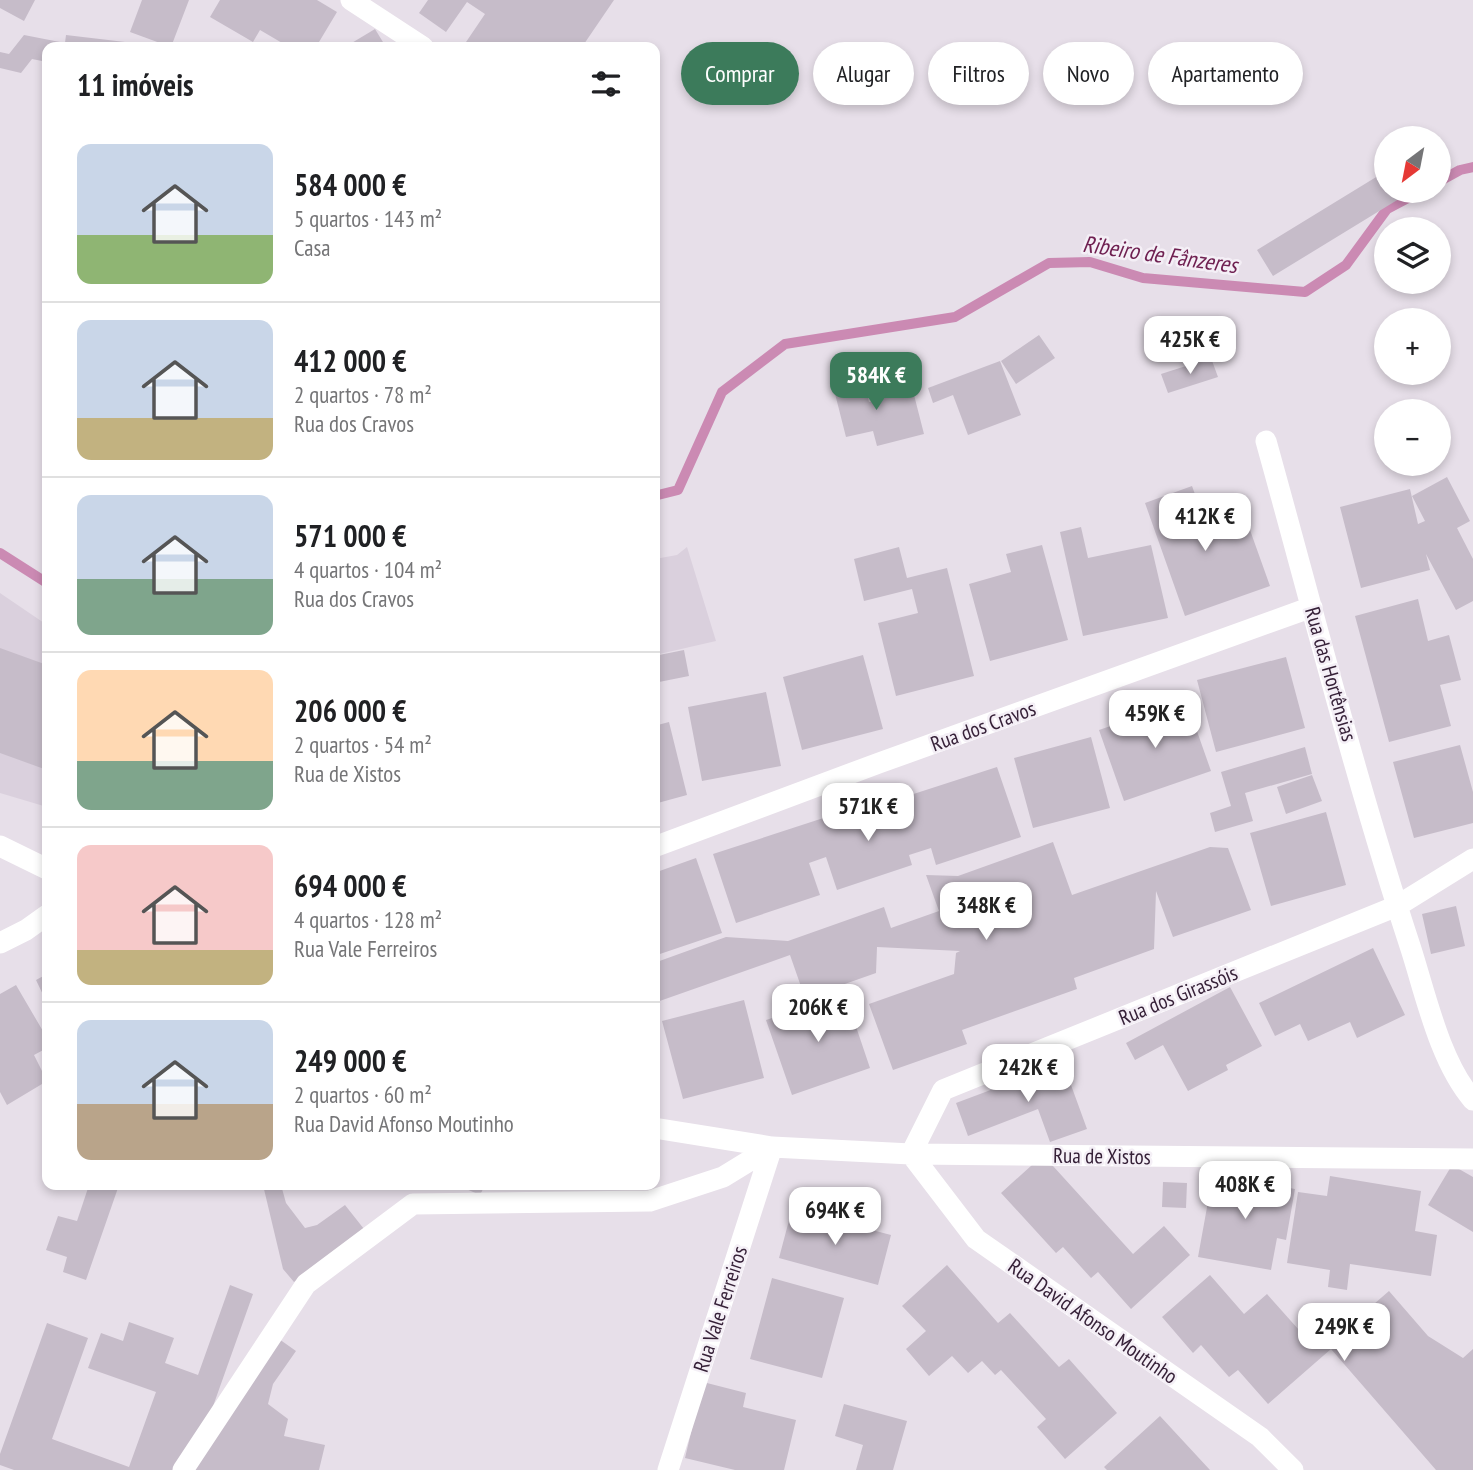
<!DOCTYPE html>
<html lang="pt">
<head>
<meta charset="utf-8">
<style>
	body { margin:0; font-family:"PT Sans Narrow",sans-serif; background:#f2f2f2; color:#202124; height:100vh; display:flex; flex-direction:column; font-size:26px; white-space:nowrap }
	* { box-sizing:border-box; margin:0 }
	p { font-size:23px; color:#757577 }
	.icon { flex:none; width:38px; height:38px; fill:none; stroke:currentColor; stroke-width:2; stroke-linecap:round; stroke-linejoin:round }
	.map { position:relative; flex:1; overflow:hidden }
	.side { position:absolute; left:42px; top:42px; width:618px; height:1148px; display:flex; flex-direction:column; background:#fff; border-radius:14px; box-shadow:0 4px 10px #0003 }
	.side>* { flex:none }
	.guide { position:absolute; left:681px; top:42px; width:665px; height:63px; display:flex; gap:14px }
	.needle { width:46px; rotate:212deg }
	.buttons { position:absolute; left:1374px; top:126px; display:grid; gap:14px }
	.buttons a { display:grid; place-items:center; width:77px; height:77px; border-radius:50%; background:#fff; box-shadow:0 4px 10px #0003; font-size:35px }
	.price { position:absolute; translate:-50% -60px; padding:0 16px; border-radius:14px; background:#fff; color:#222; font-size:23px; line-height:46px; filter:drop-shadow(0 2px 4px #0008) }
	.price::after { content:''; position:absolute; left:50%; top:42px; width:21px; height:16px; margin-left:-10px; background:inherit; clip-path:polygon(0 0,100% 0,50% 100%) }
	.price.selected { background:#3c7b5b; color:#fff }
	ul { padding:0; list-style:none }
	li { display:flex; align-items:center; gap:21px; height:175px; padding:0 35px }
	li+li { border-top:2px solid #e0e0e0 }
	li span { display:grid; place-items:center; flex:none; width:196px; height:140px; border-radius:14px; color:#555 }
	li>.icon { margin-inline-start:auto }
	span .icon { width:84px; height:84px; fill:#fffc; stroke-width:1 }
	li b { font-size:30px }
	h2 { display:flex; justify-content:space-between; align-items:center; height:84px; padding:0 35px; font-size:30px }
	.chip { padding:0 24px; border-radius:32px; background:#fff; box-shadow:0 4px 10px #0003; font-size:24px; line-height:63px }
	.chip.selected { background:#3c7b5b; color:#fff }
	.map>svg:first-child { display:block }
	.built { fill:#dad0dd }
	.lines { fill:none; stroke-linecap:round; stroke-linejoin:round }
	.stream { stroke:#cb8ab3; stroke-width:10 }
	.building { fill:#c6bcc9 }
	.minor { stroke:#fff; stroke-width:21 }
	.labels { text-anchor:middle; dominant-baseline:central; stroke-width:5; stroke-linejoin:round; paint-order:stroke }
	.street-label { font-size:21px; fill:#362138; stroke:#f4eff6 }
	.water-label { font-size:23px; font-style:italic; fill:#6f2051; stroke:#f4eff6 }
</style>
</head>
<body>
<div class="map">
<svg width="1473" height="1470" viewBox="0 0 1473 1470">
	<rect width="100%" height="100%" fill="#e7dfe9"/>
	<!-- built -->
	<path class="built" d="M687 547 716 641 655 655V559L677 555Z
		M0 593 47 625V807L0 793Z"/>
	<g class="lines">
		<!-- stream -->
		<path class="stream" d="M1438 182 1460 170 1473 167
			M654 496 678 490 722 392 785 344 955 317 1049 263 1090 262 1143 278 1305 292 1346 265 1387 209 1421 191
			M0 553 47 583"/>
	</g>
	<!-- building -->
	<path class="building" d="M0 0H35L24 21 0 8Z
		M142 0H189L171 47 130 32Z
		M220 0H317L337 12 316 47H289L260 30 253 42 210 17Z
		M428 0H614L582 47H467L464 45 485 14 467 2 446 32 419 13Z
		M375 29 386 47H345Z
		M24 35 65 43 66 35 125 42 124 47H47V62L32 59 21 73 0 68V52L9 54Z
		M1386 171V191H1412L1273 276 1257 250Z
		M1039 335 1055 358 1016 384 1001 361Z
		M1211 358 1218 377 1168 393 1161 374Z
		M1000 361 1021 415 968 435 953 395 933 403 928 388Z
		M861 371 869 402 913 391 924 434 877 446 873 431 846 437 831 378Z
		M1447 477 1470 521 1457 528 1473 559V601L1456 610 1426 554 1430 570 1361 588 1340 507 1410 489 1418 524 1425 521 1412 496Z
		M1192 486 1208 530 1245 516 1270 586 1185 616 1145 503Z
		M1081 527 1088 558 1151 545 1168 618 1083 636 1060 532Z
		M1042 545 1068 640 990 661 969 584 1011 572 1006 554Z
		M899 547 907 578 947 568 974 676 896 696 878 623 918 613 912 589 864 601 854 559Z
		M1418 599 1428 641 1449 635 1461 680 1440 685 1451 726 1389 742 1355 616Z
		M0 648 47 665 42 681 47 683V770L0 753Z
		M684 650 689 676 654 683V656Z
		M863 655 883 729 802 750 783 677Z
		M1286 657 1305 728 1216 752 1197 680Z
		M766 692 781 766 702 781 688 707Z
		M1186 700 1211 771 1124 801 1099 730Z
		M669 722 687 795 654 804V726Z
		M1091 737 1110 808 1033 828 1014 758Z
		M1460 745 1473 792V823L1414 838 1393 762Z
		M1305 747 1312 774 1245 793 1253 821 1215 832 1210 813 1231 806 1221 772Z
		M997 767 1021 837 936 865 931 848 909 855 912 865 837 890 826 857 809 863 820 895 736 923 713 854 894 795 895 800Z
		M1312 775 1322 801 1286 814 1277 787Z
		M1326 812 1346 885 1271 906 1250 833Z
		M1053 842 1072 895 1210 847 1228 848 1251 910 1173 937 1156 891 1154 949 1074 978 1077 989 962 1030 967 1044 893 1070 869 1004 954 974 956 953 960 951 877 947 876 973 805 998 790 955 654 1003V963L726 937 788 941 884 907 891 928 939 911 926 875 958 876Z
		M696 858 722 933 654 956V873Z
		M1456 906 1465 946 1431 954 1422 914Z
		M1373 948 1405 1015 1357 1038 1350 1022 1308 1041 1300 1024 1275 1036 1259 1003Z
		M47 974V1003L36 980Z
		M16 985 47 1038V1048L34 1055 47 1081 7 1105 0 1092V994Z
		M1230 987 1262 1046 1226 1065 1228 1070 1188 1091 1163 1045 1135 1060 1126 1043Z
		M845 994 870 1068 792 1095 766 1020Z
		M744 1000 764 1078 683 1099 662 1021Z
		M1063 1063 1087 1129 1050 1142 1038 1109 968 1136 956 1103Z
		M1043 1155 1133 1254 1164 1226 1190 1255 1131 1309 1098 1272 1091 1278 1063 1247 1056 1253 1001 1193Z
		M1452 1165 1473 1177V1232L1428 1205Z
		M1213 1174 1295 1189 1286 1240 1277 1238 1271 1270 1198 1257Z
		M1330 1176 1421 1191 1415 1231 1437 1235 1431 1276 1350 1264 1347 1290 1328 1287 1330 1270 1287 1263 1298 1192 1327 1196Z
		M1163 1182 1187 1183 1186 1208 1162 1207Z
		M89 1185H119L86 1280 63 1272 67 1257 46 1250 58 1216 77 1221Z
		M263 1185H281L286 1203 305 1228 317 1225 345 1205 364 1229 294 1282 283 1269Z
		M457 1185H485L480 1195Z
		M792 1209 891 1235 878 1285 779 1258Z
		M947 1265 998 1323 1010 1313 1059 1367 1069 1359 1117 1413 1065 1459 1037 1427 1046 1419 1001 1370 995 1375 982 1361 968 1373 952 1356 929 1376 906 1349 926 1331 902 1306Z
		M1210 1275 1244 1314 1267 1294 1299 1330 1313 1318 1327 1334 1340 1342 1352 1323 1389 1291 1428 1336 1463 1358 1473 1349V1470H1436L1331 1349 1268 1404 1238 1370 1229 1377 1201 1345 1193 1353 1162 1317Z
		M772 1278 844 1298 822 1378 750 1359Z
		M230 1285 253 1294 196 1454 279 1339 296 1351 273 1384 268 1404 288 1419 284 1436 325 1445 319 1470H14L0 1465V1454L47 1323 88 1338 52 1439 129 1467 156 1392 88 1368 101 1333 123 1341 129 1322 174 1338 165 1363 198 1375Z
		M703 1382 746 1393 743 1407 796 1420 784 1470H735L685 1458Z
		M844 1404 907 1421 893 1470H856L863 1445 835 1436Z
		M1160 1416 1210 1470H1107L1104 1467Z"/>
	<g class="lines">
		<!-- minor -->
		<path class="minor" d="M351 0 423 47
			M1266 441C1313 610 1356 782 1411 949 1426 996 1440 1062 1473 1100
			M0 846 47 869
			M654 847 879 763 1312 607
			M0 943 26 930 47 915
			M654 1128 772 1147 911 1154 1473 1159
			M183 1470 306 1284 413 1204 650 1201 723 1177 772 1147
			M668 1470 772 1147
			M1293 1470 1260 1437 976 1239 911 1154 943 1090 1397 906 1473 859"/>
	</g>
	<g class="labels">
		<!-- street labels -->
		<g class="street-label">
			<text transform="translate(1331 674) rotate(74)">Rua das Hortênsias</text>
			<text transform="translate(983 726) rotate(-20)">Rua dos Cravos</text>
			<text transform="translate(1178 995) rotate(-22)">Rua dos Girassóis</text>
			<text transform="translate(1102 1156) rotate(1)">Rua de Xistos</text>
			<text transform="translate(720 1309) rotate(-72)">Rua Vale Ferreiros</text>
			<text transform="translate(1093 1321) rotate(35)">Rua David Afonso Moutinho</text>
		</g>
		<!-- water labels -->
		<g class="water-label">
			<text transform="translate(1160 254) rotate(8)">Ribeiro de Fânzeres</text>
		</g>
	</g>
</svg>
<div class="buttons">
<a><svg class="needle" viewBox="-14 -14 28 28"><path d="M0-13l5 13h-10z" fill="#e53935"/><path d="M0 13l5-13h-10z" fill="#757577"/></svg></a>
<a><svg class="icon" aria-label="layers" viewBox="0 0 24 24"><path d="M12 4l9 5-9 5-9-5zM3 14l9 5 9-5"/></svg></a>
<a>+</a>
<a>−</a>
</div>
<b class="price" style="left:1190px;top:376px">425K €</b>
<b class="price selected" style="left:876px;top:412px">584K €</b>
<b class="price" style="left:1205px;top:553px">412K €</b>
<b class="price" style="left:1155px;top:750px">459K €</b>
<b class="price" style="left:868px;top:843px">571K €</b>
<b class="price" style="left:986px;top:942px">348K €</b>
<b class="price" style="left:818px;top:1044px">206K €</b>
<b class="price" style="left:1028px;top:1104px">242K €</b>
<b class="price" style="left:1245px;top:1221px">408K €</b>
<b class="price" style="left:835px;top:1247px">694K €</b>
<b class="price" style="left:1344px;top:1363px">249K €</b>
<div class="guide">
<a class="chip selected">Comprar</a>
<a class="chip">Alugar</a>
<a class="chip">Filtros</a>
<a class="chip">Novo</a>
<a class="chip">Apartamento</a>
</div>
<section class="side">
<h2>11 imóveis<svg class="icon" aria-label="filters" viewBox="0 0 24 24"><path d="M4 7h16M4 17h16"/><circle cx="9" cy="7" r="2"/><circle cx="15" cy="17" r="2"/></svg></h2>
<ul>
<li><span style="background:linear-gradient(#c9d6e8 65%,#8fb573 0)"><svg class="icon" aria-label="home" viewBox="0 0 24 24"><path d="M3 11l9-7 9 7M6 9v11h12V9"/></svg></span><div><b>584 000 €</b><p>5 quartos · 143 m²</p><p>Casa</p></div></li>
<li><span style="background:linear-gradient(#c9d6e8 70%,#c2b280 0)"><svg class="icon" aria-label="home" viewBox="0 0 24 24"><path d="M3 11l9-7 9 7M6 9v11h12V9"/></svg></span><div><b>412 000 €</b><p>2 quartos · 78 m²</p><p>Rua dos Cravos</p></div></li>
<li><span style="background:linear-gradient(#c9d6e8 60%,#7fa58c 0)"><svg class="icon" aria-label="home" viewBox="0 0 24 24"><path d="M3 11l9-7 9 7M6 9v11h12V9"/></svg></span><div><b>571 000 €</b><p>4 quartos · 104 m²</p><p>Rua dos Cravos</p></div></li>
<li><span style="background:linear-gradient(#ffd9b3 65%,#7fa58c 0)"><svg class="icon" aria-label="home" viewBox="0 0 24 24"><path d="M3 11l9-7 9 7M6 9v11h12V9"/></svg></span><div><b>206 000 €</b><p>2 quartos · 54 m²</p><p>Rua de Xistos</p></div></li>
<li><span style="background:linear-gradient(#f6c9c9 75%,#c2b280 0)"><svg class="icon" aria-label="home" viewBox="0 0 24 24"><path d="M3 11l9-7 9 7M6 9v11h12V9"/></svg></span><div><b>694 000 €</b><p>4 quartos · 128 m²</p><p>Rua Vale Ferreiros</p></div></li>
<li><span style="background:linear-gradient(#c9d6e8 60%,#b9a48a 0)"><svg class="icon" aria-label="home" viewBox="0 0 24 24"><path d="M3 11l9-7 9 7M6 9v11h12V9"/></svg></span><div><b>249 000 €</b><p>2 quartos · 60 m²</p><p>Rua David Afonso Moutinho</p></div></li>
</ul>
</section>
</div>
</body>
</html>
